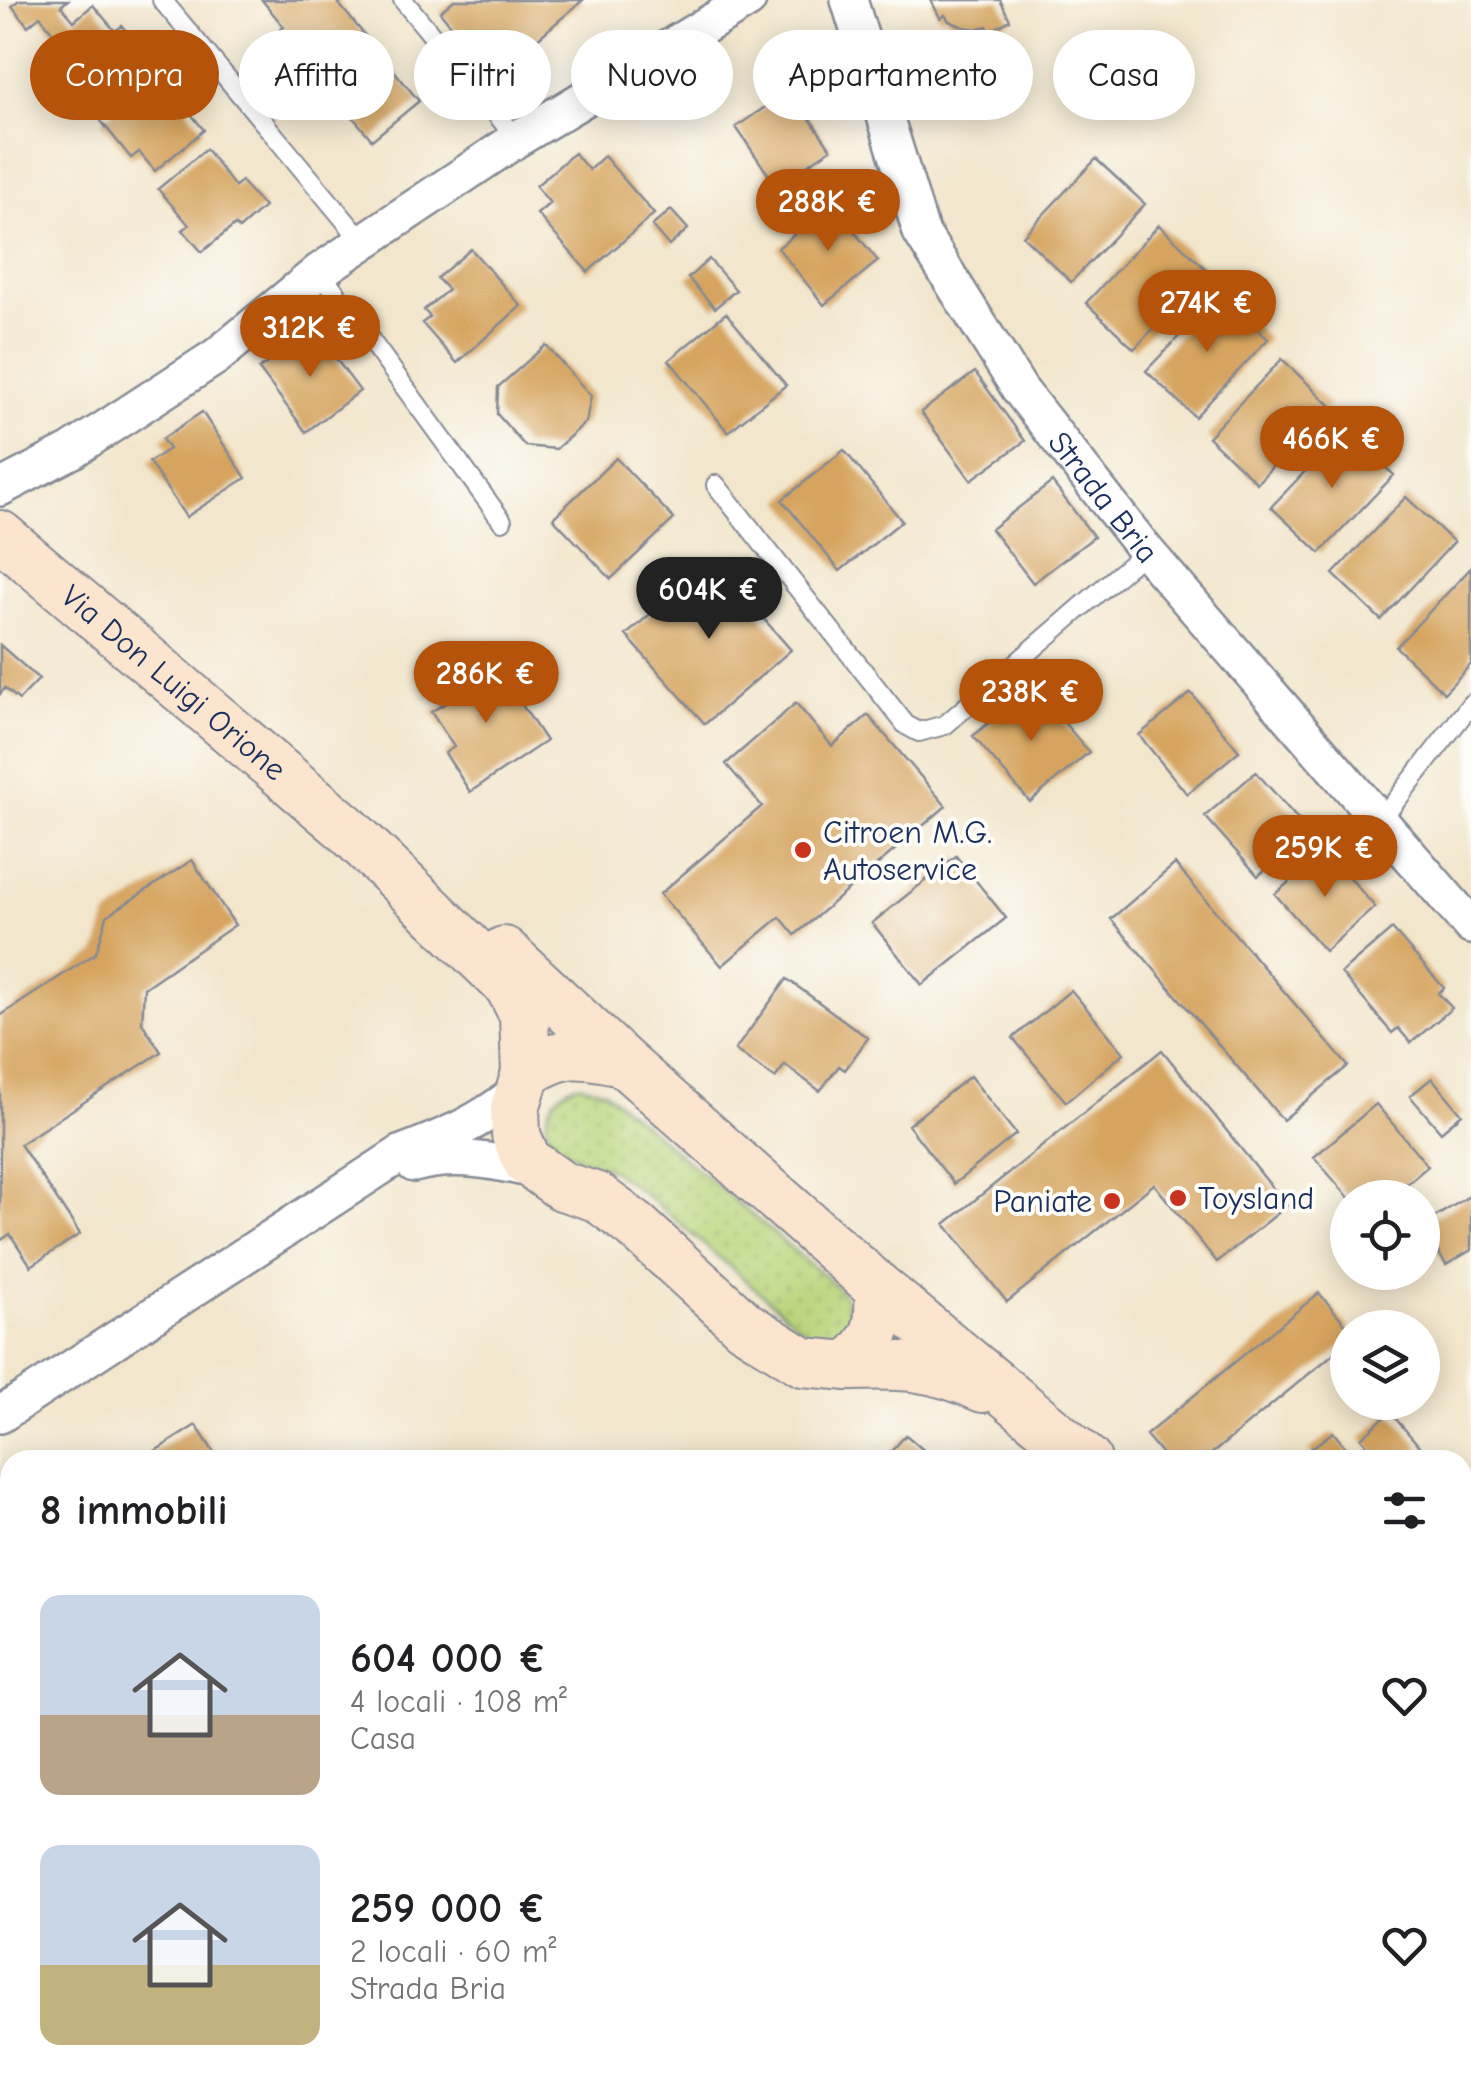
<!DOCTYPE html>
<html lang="it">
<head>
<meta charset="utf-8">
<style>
	body { margin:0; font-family:"Comic Neue",sans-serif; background:#f6f6f6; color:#202124; height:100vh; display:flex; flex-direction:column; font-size:38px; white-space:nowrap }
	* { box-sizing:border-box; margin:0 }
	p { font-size:32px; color:#757577 }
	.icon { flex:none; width:55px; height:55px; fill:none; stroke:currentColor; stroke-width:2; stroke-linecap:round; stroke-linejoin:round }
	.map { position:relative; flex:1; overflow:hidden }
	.details { position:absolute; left:0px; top:1450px; width:1472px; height:640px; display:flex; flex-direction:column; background:#fff; border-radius:30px 30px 0 0; box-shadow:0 5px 25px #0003 }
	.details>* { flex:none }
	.guide { position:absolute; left:30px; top:30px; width:1412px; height:90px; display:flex; gap:20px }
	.fabs { position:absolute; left:1330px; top:1180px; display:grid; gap:20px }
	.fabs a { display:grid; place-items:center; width:110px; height:110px; border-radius:50%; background:#fff; box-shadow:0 5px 25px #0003; font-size:50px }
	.price { position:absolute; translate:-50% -85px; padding:0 22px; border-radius:35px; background:#b45309; color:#fff; font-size:32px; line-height:65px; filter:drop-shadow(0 2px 5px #0008) }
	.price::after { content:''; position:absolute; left:50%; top:60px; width:30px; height:22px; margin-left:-15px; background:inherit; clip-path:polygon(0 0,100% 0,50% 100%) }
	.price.current { background:#222; color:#fff }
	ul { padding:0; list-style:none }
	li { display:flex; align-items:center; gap:30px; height:250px; padding:0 40px }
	li span { display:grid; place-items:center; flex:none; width:280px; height:200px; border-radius:20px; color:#555 }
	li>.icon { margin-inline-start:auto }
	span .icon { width:120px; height:120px; fill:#fffc; stroke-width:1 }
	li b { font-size:42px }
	h2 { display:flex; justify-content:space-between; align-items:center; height:120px; padding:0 40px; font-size:42px }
	.chip { padding:0 35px; border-radius:45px; background:#fff; box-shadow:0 5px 25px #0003; font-size:35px; line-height:90px }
	.chip.current { background:#b45309; color:#fff }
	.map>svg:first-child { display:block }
	.grass { fill:url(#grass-dots); stroke:#6a826c; stroke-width:2.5 }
	.building { fill:#d6a45f }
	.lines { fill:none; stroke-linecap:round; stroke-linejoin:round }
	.lane-casing { stroke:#868a95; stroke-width:22 }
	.street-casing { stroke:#868a95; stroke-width:40 }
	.secondary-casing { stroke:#868a95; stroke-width:52 }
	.lane { stroke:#fff; stroke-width:18 }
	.street { stroke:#fff; stroke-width:35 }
	.secondary { stroke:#fce5cf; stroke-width:48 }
	.poi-dot { fill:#c8321e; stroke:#fdfcf7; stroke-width:4 }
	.labels { text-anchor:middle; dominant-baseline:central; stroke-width:8; stroke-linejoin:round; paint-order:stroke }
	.street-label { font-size:32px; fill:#1b2f5e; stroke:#fdfcf7 }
	.poi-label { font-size:32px; fill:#1b2f5e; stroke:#fdfcf7; text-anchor:start }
</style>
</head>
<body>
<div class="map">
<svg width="1471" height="2090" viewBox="0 0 1471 2090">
	<defs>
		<pattern id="grass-dots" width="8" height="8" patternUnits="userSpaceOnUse" patternTransform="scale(2.5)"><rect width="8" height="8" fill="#b9d57b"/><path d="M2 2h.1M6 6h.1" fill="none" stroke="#9eb76d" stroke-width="1.8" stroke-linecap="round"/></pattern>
	</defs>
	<rect width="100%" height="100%" fill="#fdfcf7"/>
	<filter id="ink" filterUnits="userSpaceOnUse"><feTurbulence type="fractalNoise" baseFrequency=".01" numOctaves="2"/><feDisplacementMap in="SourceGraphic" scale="20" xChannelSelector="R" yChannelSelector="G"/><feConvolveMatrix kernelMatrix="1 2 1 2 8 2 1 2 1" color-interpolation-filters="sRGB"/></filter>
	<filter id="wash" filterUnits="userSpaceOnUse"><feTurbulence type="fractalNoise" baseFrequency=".0048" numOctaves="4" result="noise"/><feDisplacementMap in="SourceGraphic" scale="40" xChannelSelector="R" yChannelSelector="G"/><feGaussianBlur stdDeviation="2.25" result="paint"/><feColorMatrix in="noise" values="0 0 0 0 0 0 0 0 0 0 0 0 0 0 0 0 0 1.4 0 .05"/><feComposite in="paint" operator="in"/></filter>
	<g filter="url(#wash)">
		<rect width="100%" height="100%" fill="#f2e6cc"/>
		<!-- grass -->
		<path class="grass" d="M576 1084 603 1090 828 1279C844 1294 856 1305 846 1328L830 1338 807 1333C770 1301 733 1269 696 1238 669 1215 642 1190 612 1171 593 1160 564 1158 552 1139 538 1116 554 1093 576 1084Z"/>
		<g id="blocks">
			<!-- building -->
			<path class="building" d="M19 0H68L61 6 74 21 93 5 115 31 122 26 147 57 138 65 169 103 177 97 204 130 155 171 139 152 131 158 101 121 134 95 120 78 94 98 80 80 73 85 42 47 56 36 40 16 28 26 12 6Z
				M262 0H344L339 4 419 101 372 140 307 62 304 65 277 32 284 27Z
				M454 0H583L494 76 440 12Z
				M931 0H1000L1010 20 989 32 987 26 976 29 963 27 949 21 945 15 940 18Z
				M790 90 831 149 776 186 736 127Z
				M206 149 235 187 241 181 264 207 239 229 235 225 202 252 183 230 189 225 158 189Z
				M574 153 589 170 604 156 654 214 588 272 537 214 550 203 536 186Z
				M1096 159 1145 204 1071 282 1023 236Z
				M832 204 878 261 824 305 778 248Z
				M671 210 688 229 669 246 652 226Z
				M1159 225 1208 271 1134 349 1086 303Z
				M471 249 521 306 457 363 422 323 430 317 424 310 448 290 437 278Z
				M709 259 736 290 715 308 688 278Z
				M1220 293 1268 339 1195 417 1146 371Z
				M726 313 786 385 728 432 669 360Z
				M313 328 360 391 306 432 259 369Z
				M546 345 591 396 586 422 556 449 525 446 497 414 498 387Z
				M1282 359 1330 405 1257 483 1208 437Z
				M975 372 1025 441 971 480 921 412Z
				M202 412 246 478 186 517 149 462 169 449 162 439Z
				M1345 430 1394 475 1320 553 1271 507Z
				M844 450 902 521 840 571 782 500Z
				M616 458 674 519 611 579 553 518Z
				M1052 482 1094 537 1033 583 991 529Z
				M1406 497 1454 542 1381 620 1333 574Z
				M712 560 791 650 705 724 626 635Z
				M1471 568V664L1444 693 1396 647Z
				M0 645 39 679 19 700 5 688 0 694Z
				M492 660 546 741 470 792 445 753 454 747 431 712 449 701 444 692Z
				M1033 686 1089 752 1030 802 973 736Z
				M1191 693 1239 751 1187 794 1139 735Z
				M796 703 832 746 868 715 946 806 795 935 780 917 722 966 660 894 762 806 726 764Z
				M1256 772 1309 832 1258 876 1205 816Z
				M1326 850 1375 907 1325 951 1275 894Z
				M956 856 1006 918 922 985 872 923Z
				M192 860 235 925 144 988 142 1023 161 1052 20 1144 80 1234 31 1266 10 1234 0 1241V1016L96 953 107 916Z
				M1175 864 1348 1066 1283 1120 1111 919Z
				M1392 929 1444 988 1438 993 1452 1008 1411 1043 1398 1028 1392 1033 1341 973Z
				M787 979 868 1038 845 1070 839 1066 820 1091 785 1065 775 1078 735 1050Z
				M1071 990 1124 1053 1066 1102 1013 1038Z
				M1162 1050 1287 1206 1217 1262 1154 1184 1007 1302 945 1224Z
				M970 1076 1016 1134 954 1184 908 1125Z
				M1432 1078 1462 1114 1441 1132 1410 1096Z
				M1376 1104 1428 1166 1390 1198H1349L1314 1157Z
				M1471 1195V1250L1446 1265 1422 1225Z
				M1319 1293 1348 1327V1342L1204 1460H1167L1146 1435Z
				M1390 1412 1420 1447 1404 1460H1380L1361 1438Z
				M196 1425 219 1460H141Z
				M1333 1432 1356 1460H1316L1308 1451Z
				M906 1435 935 1460H888L886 1457Z
				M10 1545V2053L0 2038V1551Z
				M1462 1832 1471 1839V1896L1462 1889Z
				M28 2080H400L385 2090H34Z
				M890 2080H912L918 2090H872Z
				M1105 2080H1183L1189 2090H1088Z
				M1273 2080H1356L1361 2090H1279Z"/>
		</g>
	</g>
	<g filter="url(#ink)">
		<use href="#blocks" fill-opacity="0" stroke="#868a95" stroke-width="2.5"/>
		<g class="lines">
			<!-- lane casing -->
			<g class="lane-casing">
				<path id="lane" d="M162 0 362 241
					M403 0 517 139
					M320 271 502 521
					M716 485 906 725 919 732 945 725 1146 551
					M1381 820 1471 704
					M1462 1682 1471 1677"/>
			</g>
			<!-- street casing -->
			<g class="street-casing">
				<g id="street">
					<path id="s1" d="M849 0 921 232 1020 390 1146 551 1471 926"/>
					<path d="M0 488 71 451 217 356 320 271 517 139 748 0"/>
					<path d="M414 1164C458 1152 499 1162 543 1172"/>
					<path d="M0 1415 402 1153C451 1134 477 1124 520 1090"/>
					<path d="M1240 2080 1245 2090"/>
					<path d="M999 2090 1006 2080"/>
				</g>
			</g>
			<!-- secondary casing -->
			<g class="secondary-casing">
				<g id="secondary">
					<path id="s2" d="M0 535 347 829 509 986 524 1015 526 1073"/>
					<path d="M504 951 622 1061"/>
					<path d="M879 1288C881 1328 877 1339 849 1366L803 1362 744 1325 636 1226 597 1197 562 1186 527 1161 516 1135 515 1108 526 1073C564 1049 580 1052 622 1061L879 1288 1087 1460"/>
					<path d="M849 1366C901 1364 934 1365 983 1388"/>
					<path d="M1462 1781 1471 1789"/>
				</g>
			</g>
			<!-- lane -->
			<use href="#lane" class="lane"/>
			<!-- street -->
			<use href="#street" class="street"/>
			<!-- secondary -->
			<use href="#secondary" class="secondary"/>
		</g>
	</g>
	<!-- markers -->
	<g class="poi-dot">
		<circle cx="803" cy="850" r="10"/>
		<circle cx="1178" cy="1198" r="10"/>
		<circle cx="1112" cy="1201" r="10"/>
	</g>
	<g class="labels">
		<!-- street labels -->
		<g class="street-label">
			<text stroke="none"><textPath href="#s1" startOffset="565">Strada Bria</textPath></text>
			<text stroke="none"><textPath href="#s2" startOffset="228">Via Don Luigi Orione</textPath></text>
		</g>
		<!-- poi labels -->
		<g class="poi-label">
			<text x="823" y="832">Citroen M.G.<tspan x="823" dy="37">Autoservice</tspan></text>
			<text x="1198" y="1198">Toysland</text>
			<text x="1092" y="1201" text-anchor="end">Paniate</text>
		</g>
	</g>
</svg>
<div class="fabs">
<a><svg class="icon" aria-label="locate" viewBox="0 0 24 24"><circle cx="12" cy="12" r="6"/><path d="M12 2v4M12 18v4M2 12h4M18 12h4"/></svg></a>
<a><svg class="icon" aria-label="layers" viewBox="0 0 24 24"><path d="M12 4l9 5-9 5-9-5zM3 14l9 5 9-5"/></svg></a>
</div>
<b class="price" style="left:828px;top:254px">288K €</b>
<b class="price" style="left:1207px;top:355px">274K €</b>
<b class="price" style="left:310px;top:380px">312K €</b>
<b class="price" style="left:1332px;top:491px">466K €</b>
<b class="price current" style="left:709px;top:642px">604K €</b>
<b class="price" style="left:486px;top:726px">286K €</b>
<b class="price" style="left:1031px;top:744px">238K €</b>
<b class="price" style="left:1325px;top:900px">259K €</b>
<div class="guide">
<a class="chip current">Compra</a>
<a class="chip">Affitta</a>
<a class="chip">Filtri</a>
<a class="chip">Nuovo</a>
<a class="chip">Appartamento</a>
<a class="chip">Casa</a>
</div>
<section class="details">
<h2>8 immobili<svg class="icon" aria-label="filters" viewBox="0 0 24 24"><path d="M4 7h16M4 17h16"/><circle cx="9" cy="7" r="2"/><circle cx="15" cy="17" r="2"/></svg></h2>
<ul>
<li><span style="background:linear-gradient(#c9d6e8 60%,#b9a48a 0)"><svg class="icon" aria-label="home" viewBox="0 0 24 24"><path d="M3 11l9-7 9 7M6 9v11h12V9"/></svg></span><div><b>604 000 €</b><p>4 locali · 108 m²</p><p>Casa</p></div><svg class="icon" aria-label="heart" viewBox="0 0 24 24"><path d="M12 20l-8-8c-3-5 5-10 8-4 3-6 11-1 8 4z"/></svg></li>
<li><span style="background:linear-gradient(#c9d6e8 60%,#c2b280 0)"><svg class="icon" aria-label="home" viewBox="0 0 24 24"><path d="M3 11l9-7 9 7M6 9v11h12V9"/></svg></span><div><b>259 000 €</b><p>2 locali · 60 m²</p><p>Strada Bria</p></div><svg class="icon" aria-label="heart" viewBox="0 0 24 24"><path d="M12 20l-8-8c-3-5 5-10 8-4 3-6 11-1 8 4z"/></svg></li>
</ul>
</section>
</div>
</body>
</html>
